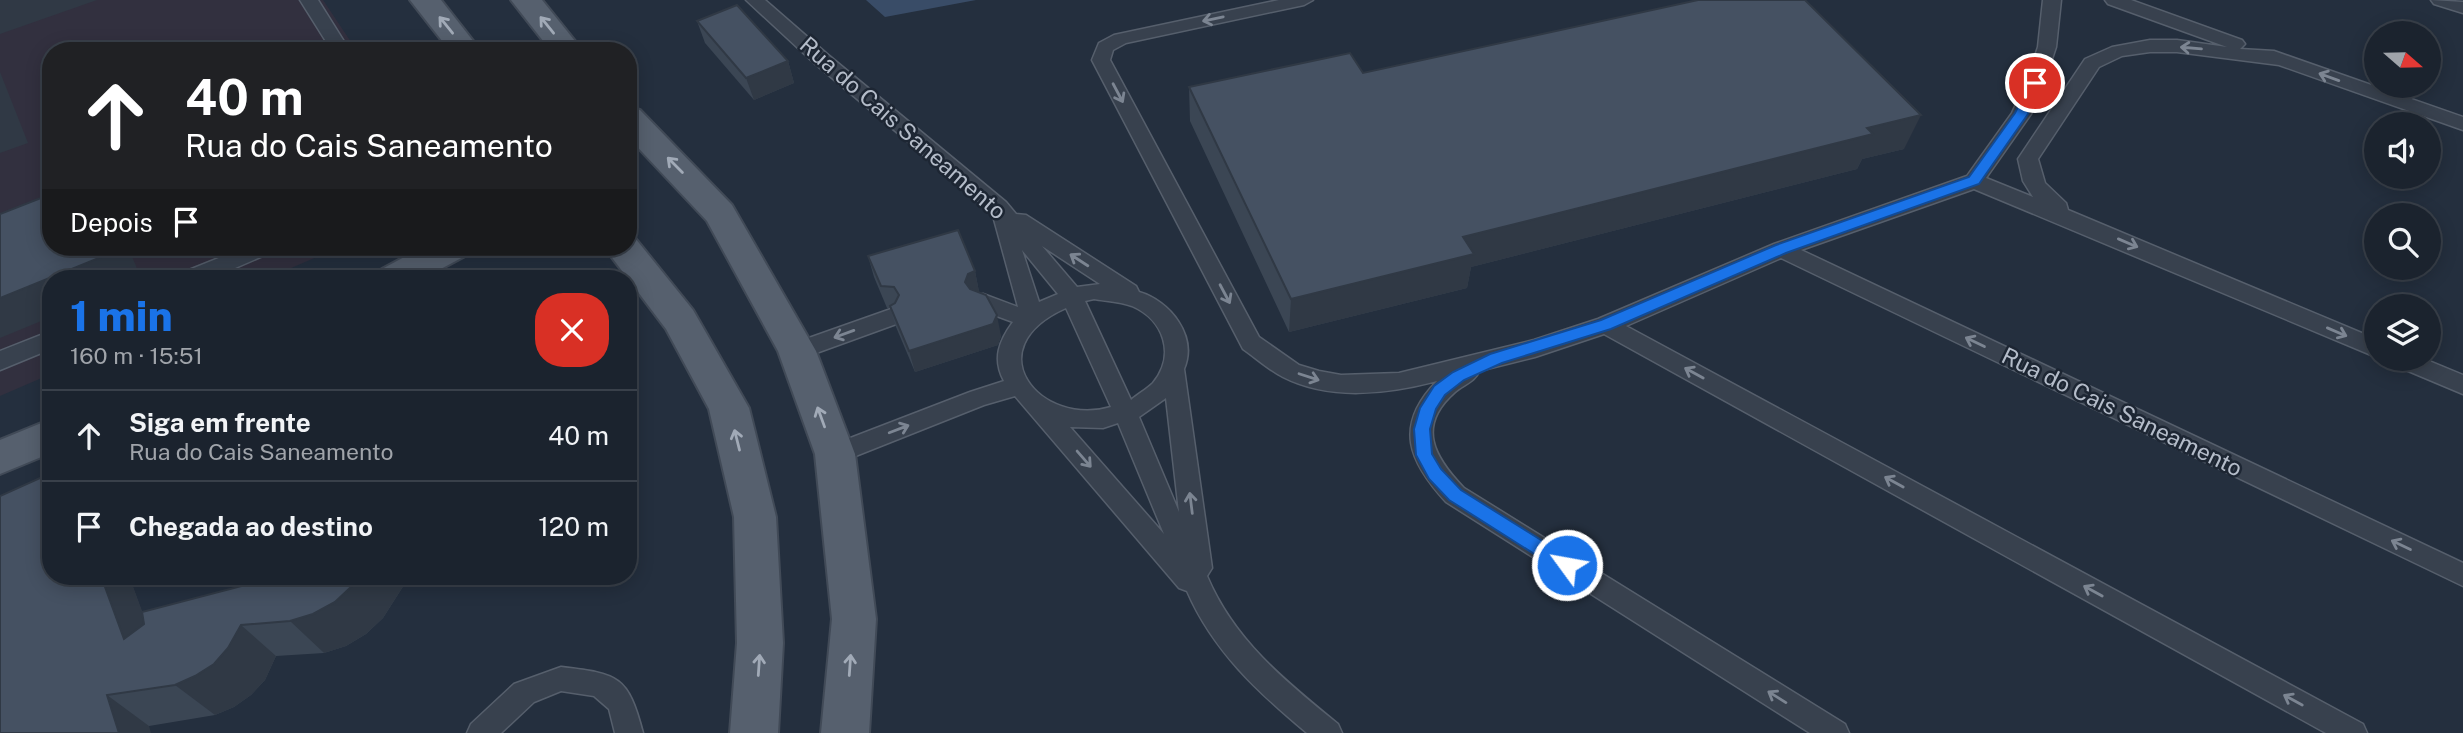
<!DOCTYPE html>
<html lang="pt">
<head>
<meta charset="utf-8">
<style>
  :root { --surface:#1b232e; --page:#282f3a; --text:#f1f3f6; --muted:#a0a4aa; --line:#39404a; --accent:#1a73e8 }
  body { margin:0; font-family:"Public Sans",sans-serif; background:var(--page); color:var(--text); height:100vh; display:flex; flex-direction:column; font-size:26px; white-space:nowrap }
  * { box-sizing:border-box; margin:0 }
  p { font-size:23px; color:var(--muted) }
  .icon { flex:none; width:38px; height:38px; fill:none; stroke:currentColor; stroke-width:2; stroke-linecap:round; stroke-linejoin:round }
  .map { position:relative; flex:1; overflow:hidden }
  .side { position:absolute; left:42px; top:270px; width:595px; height:315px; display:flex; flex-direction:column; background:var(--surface); border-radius:28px; box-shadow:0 4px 18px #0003,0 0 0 2px var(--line) }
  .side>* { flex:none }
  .banner { position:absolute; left:42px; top:42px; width:595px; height:214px; border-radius:28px; box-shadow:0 4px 18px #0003,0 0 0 2px var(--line); background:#202124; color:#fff; overflow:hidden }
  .needle { width:46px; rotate:110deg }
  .buttons { position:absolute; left:2364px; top:21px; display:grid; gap:14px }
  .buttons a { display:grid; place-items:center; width:77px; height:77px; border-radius:50%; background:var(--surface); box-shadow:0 4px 18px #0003,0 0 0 2px var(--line); font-size:35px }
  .pin { position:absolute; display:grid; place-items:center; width:60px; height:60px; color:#fff; margin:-30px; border:4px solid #fff; border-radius:50%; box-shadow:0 2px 7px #0007 }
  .me { position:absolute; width:77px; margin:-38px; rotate:302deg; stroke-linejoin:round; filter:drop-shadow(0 0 5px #0008) }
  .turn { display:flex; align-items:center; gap:24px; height:147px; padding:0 28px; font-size:32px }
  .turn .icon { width:91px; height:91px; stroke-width:2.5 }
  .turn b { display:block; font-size:49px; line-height:60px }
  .then { display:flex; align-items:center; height:66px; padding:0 28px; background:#0003; gap:14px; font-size:26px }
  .round { display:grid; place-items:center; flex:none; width:74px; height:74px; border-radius:28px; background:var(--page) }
  .summary { display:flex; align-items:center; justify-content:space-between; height:119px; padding:0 28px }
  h1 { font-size:42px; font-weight:800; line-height:52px; color:var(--accent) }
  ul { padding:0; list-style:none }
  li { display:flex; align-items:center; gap:21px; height:91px; padding:0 28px; border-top:2px solid var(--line) }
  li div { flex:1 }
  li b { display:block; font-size:26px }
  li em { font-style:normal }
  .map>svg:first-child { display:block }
  .medical { fill:#32303f }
  .water { fill:#394c67 }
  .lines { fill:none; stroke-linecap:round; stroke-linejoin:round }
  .lane-casing { stroke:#565f6c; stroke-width:3 }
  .primary-casing { stroke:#414a57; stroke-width:4 }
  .lane { fill:#38414e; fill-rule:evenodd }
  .primary { fill:#56606e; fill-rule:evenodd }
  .wall { fill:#3b4654 }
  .shaded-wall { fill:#303945 }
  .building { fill:#455162; stroke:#303945; stroke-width:2 }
  .oneway { stroke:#7c8592 }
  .oneway2 { stroke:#a1aab7 }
  .route { fill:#1a73e8; stroke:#114b97; stroke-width:2 }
  .labels { text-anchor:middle; stroke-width:5; stroke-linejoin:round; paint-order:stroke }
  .street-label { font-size:23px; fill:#b4bcc9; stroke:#1d2633 }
</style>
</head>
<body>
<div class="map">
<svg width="2463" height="733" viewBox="0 0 2463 733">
  <rect width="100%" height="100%" fill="#242f3e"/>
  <path class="medical" d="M0,0H323L357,51H51V247H340L268,278H51V374L0,396Z"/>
  <path class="water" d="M866,0H976L885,17Z"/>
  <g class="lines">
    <defs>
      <g id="lane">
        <path d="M300,0H318L350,51H332Z"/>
        <path d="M746,0H765L827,54L1006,202L1016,214L1026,215L1136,286L1139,292C1170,301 1198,336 1184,369L1212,568L1207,576C1234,640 1285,681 1338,724L1342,733H1307C1258,692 1213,651 1187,591L1179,588L1015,396L984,405L843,461L835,464L827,461L823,454L827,447L970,392L1004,381C992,359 999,341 1013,322L975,308L972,302L975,296L983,294L1018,307L992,212L813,62ZM1042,246L1100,284L1077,287ZM1022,250L1058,294L1039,302ZM1094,299C1106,301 1121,302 1132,306C1164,320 1176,355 1153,383C1147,389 1138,394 1131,400L1085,301ZM1066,308L1111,407C1041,428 974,349 1066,308ZM1166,398L1179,512L1139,417ZM1118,423L1164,534L1070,427L1103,428Z"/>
        <path d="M1279,0H1313L1304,5L1126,43L1113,50L1110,60L1259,337L1299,365L1319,371L1341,375L1399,373L1534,340L1598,319L1774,244L1967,176L2012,113L2026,83L2038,47L2043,0H2061L2056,47L2044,83L2031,114L1986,178L2033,197L2023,181L2018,159L2085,59L2112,47L2150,40H2177L2227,47L2108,4L2105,0H2131L2242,40L2245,44L2240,49L2274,51L2463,117V130L2279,65L2177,52H2150L2122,56L2099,67L2038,159L2045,183L2066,203L2068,210L2376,339V357L1974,189L1801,250L2463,563V586L1781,258L1626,326L2363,724L2367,733H2326L1604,334L1535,357L1479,371C1476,381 1463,385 1455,392C1416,426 1434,457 1464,488L1845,724L1849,733H1810L1446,502C1409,462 1393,426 1437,381C1387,394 1330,401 1283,377C1269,370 1256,358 1243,349L1092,60L1099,43L1114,35Z"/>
        <path d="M2431,0L2463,2V13L2434,4Z"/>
        <path d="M246,247H276L272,252L212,278H181L184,272Z"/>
        <path d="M891,309L899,311L902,317L899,323L797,360L789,357L786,351L789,345Z"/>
        <path d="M51,331V349L0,370V351Z"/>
        <path d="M2391,359H2424L2463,375V394L2394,365Z"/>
        <path d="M561,667C618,674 628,675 643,733H615L609,709L594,696L561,691L534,702L501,733H467L471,724L514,684Z"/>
      </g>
      <g id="primary">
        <path d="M410,0H441L481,51H450Z"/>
        <path d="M511,0H542L583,51H551Z"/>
        <path d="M628,107L640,110L732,205L816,351L855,454L876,619L869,733H821L832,619L815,454L778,351L707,221L628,137Z"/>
        <path d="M628,236L635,238L693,310L749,408L776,517L783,643L778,733H730L737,643L734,517L709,409L666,329L604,247H628Z"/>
        <path d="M423,247H470L465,256L424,278H377L382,269Z"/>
        <path d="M51,419V453L0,474V440Z"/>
      </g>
    </defs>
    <use href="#lane" class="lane-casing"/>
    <use href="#primary" class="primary-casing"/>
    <use href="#lane" class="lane"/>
    <use href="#primary" class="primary"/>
  </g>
  <g class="wall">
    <path d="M697,21L788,61L794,83L754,100L705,43Z"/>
    <path d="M1363,73L1904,149L1862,159L1857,169L1471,267L1467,288L1289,332L1190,121L1189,87Z"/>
    <path d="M868,256L975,271L979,292L1001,336L998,345L915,372L896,327L890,308H887L874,277Z"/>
    <path d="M51,576H129L142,612L257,582L250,576H469L448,582L404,585L383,618L366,634L346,646L324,653L276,656L265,680L251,695L234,707L215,715L149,726L0,733Z"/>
  </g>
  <g class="shaded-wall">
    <path d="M0,0H97L0,34Z"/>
    <path d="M788,61L794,83L754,100L746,78Z"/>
    <path d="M0,72L28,143L0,153Z"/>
    <path d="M1921,115L1904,149L1862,159L1857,169L1471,267L1467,288L1289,332L1291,299L1463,237L1867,128Z"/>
    <path d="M114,247H128L141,278H51V317L0,338V298Z"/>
    <path d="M975,271L979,292L973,295L965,282L968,274Z"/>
    <path d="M997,315L1001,336L998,345L915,372L909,351Z"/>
    <path d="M101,576H129L164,670L124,639Z"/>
    <path d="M358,576H396L404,585L383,618L366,634L346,646L324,653L290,621Z"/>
    <path d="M443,576H469L448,582Z"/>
    <path d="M241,625L276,656L265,680L251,695L234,707L215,715L175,685Z"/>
    <path d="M107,695L149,726L151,733H119Z"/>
  </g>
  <g class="building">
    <path d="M1698,0H1805L1921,115L1867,128L1873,134L1463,237L1474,254L1291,299L1189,87L1350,53L1363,73Z"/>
    <path d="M737,5L788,61L746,78L697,21Z"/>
    <path d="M51,194V247H114L116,251L0,298V214Z"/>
    <path d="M958,230L975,271L968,274L965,282L970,289L986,295L997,315L993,324L909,351L890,306L895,303L899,295L894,287L881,286L868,256Z"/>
    <path d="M51,473V576H101L124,639L144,624L142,612L261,581L254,576H358L352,586L335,602L313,614L290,621L241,625L228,648L214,664L195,676L175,685L107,695L119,733H0V496Z"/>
  </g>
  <defs><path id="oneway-shaft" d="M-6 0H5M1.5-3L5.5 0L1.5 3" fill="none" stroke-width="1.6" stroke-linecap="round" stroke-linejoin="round" transform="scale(1.75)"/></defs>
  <g class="oneway">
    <use href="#oneway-shaft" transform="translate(1213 19) rotate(168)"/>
    <use href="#oneway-shaft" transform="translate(2191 48) rotate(-175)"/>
    <use href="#oneway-shaft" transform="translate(2329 77) rotate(-160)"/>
    <use href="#oneway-shaft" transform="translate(1118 93) rotate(62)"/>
    <use href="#oneway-shaft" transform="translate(2128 243) rotate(23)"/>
    <use href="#oneway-shaft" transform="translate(1079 260) rotate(-147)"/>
    <use href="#oneway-shaft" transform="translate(1225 294) rotate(62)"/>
    <use href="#oneway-shaft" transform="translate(2337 332) rotate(23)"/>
    <use href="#oneway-shaft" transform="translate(844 334) rotate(160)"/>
    <use href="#oneway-shaft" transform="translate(1975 342) rotate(-154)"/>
    <use href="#oneway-shaft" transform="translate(1694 373) rotate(-151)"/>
    <use href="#oneway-shaft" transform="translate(1309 377) rotate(18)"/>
    <use href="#oneway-shaft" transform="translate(899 429) rotate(-21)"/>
    <use href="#oneway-shaft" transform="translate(1084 459) rotate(49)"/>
    <use href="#oneway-shaft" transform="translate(1894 482) rotate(-151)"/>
    <use href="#oneway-shaft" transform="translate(1191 503) rotate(-97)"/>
    <use href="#oneway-shaft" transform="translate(2401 545) rotate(-154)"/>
    <use href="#oneway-shaft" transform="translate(2093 591) rotate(-151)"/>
    <use href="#oneway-shaft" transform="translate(1777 697) rotate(-148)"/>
    <use href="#oneway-shaft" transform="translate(2293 700) rotate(-151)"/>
  </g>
  <g class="oneway2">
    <use href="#oneway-shaft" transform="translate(446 25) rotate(-129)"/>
    <use href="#oneway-shaft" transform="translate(547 25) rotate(-129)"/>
    <use href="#oneway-shaft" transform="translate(675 165) rotate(-135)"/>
    <use href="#oneway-shaft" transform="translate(821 417) rotate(-110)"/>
    <use href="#oneway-shaft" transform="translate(737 440) rotate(-104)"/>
    <use href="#oneway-shaft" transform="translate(759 665) rotate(-86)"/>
    <use href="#oneway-shaft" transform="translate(850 665) rotate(-86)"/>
  </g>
  <path class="route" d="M2035,78L2042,83L2028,114L1979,184L1786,253L1611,329L1502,363L1464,380L1445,395L1436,409L1430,429L1432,454L1441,469L1461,490L1573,560L1576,565L1573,571L1567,573L1561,571L1449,500L1429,479L1416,455L1414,429L1420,408L1434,386L1453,372L1490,354L1601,320L1776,245L1969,177L2015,113L2031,80Z"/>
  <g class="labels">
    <g class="street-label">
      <text transform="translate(903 128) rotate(41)" y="8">Rua do Cais Saneamento</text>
      <text transform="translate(2122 412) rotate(26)" y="8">Rua do Cais Saneamento</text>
    </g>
  </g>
</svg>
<div class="buttons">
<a><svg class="needle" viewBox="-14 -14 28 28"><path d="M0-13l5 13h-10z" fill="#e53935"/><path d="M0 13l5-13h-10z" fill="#a0a4aa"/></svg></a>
<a><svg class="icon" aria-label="sound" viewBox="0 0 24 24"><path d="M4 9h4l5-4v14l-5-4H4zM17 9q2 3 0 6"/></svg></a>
<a><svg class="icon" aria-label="search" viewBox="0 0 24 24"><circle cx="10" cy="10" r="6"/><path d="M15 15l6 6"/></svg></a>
<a><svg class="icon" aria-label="layers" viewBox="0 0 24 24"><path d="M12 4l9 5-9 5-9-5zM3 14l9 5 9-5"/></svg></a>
</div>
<div class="pin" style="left:2035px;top:83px;background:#d93025"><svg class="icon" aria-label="arrive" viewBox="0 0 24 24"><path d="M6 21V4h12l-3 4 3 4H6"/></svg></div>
<svg class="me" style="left:1567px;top:565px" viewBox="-20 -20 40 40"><circle r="17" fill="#1a73e8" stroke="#fff" stroke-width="3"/><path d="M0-11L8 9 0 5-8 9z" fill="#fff"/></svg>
<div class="banner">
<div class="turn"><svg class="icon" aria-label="ahead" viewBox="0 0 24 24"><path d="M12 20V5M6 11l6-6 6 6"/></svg><div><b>40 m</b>Rua do Cais Saneamento</div></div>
<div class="then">Depois<svg class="icon" aria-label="arrive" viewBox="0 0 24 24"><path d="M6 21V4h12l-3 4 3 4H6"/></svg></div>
</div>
<section class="side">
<div class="summary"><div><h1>1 min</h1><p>160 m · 15:51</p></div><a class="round" style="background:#d93025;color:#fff"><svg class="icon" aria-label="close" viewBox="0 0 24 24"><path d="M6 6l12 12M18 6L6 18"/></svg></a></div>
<ul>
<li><svg class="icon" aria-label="ahead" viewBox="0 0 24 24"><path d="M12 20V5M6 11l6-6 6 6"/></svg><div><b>Siga em frente</b><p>Rua do Cais Saneamento</p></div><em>40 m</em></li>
<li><svg class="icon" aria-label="arrive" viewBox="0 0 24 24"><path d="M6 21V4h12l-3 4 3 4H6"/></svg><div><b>Chegada ao destino</b></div><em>120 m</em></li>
</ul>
</section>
</div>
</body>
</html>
